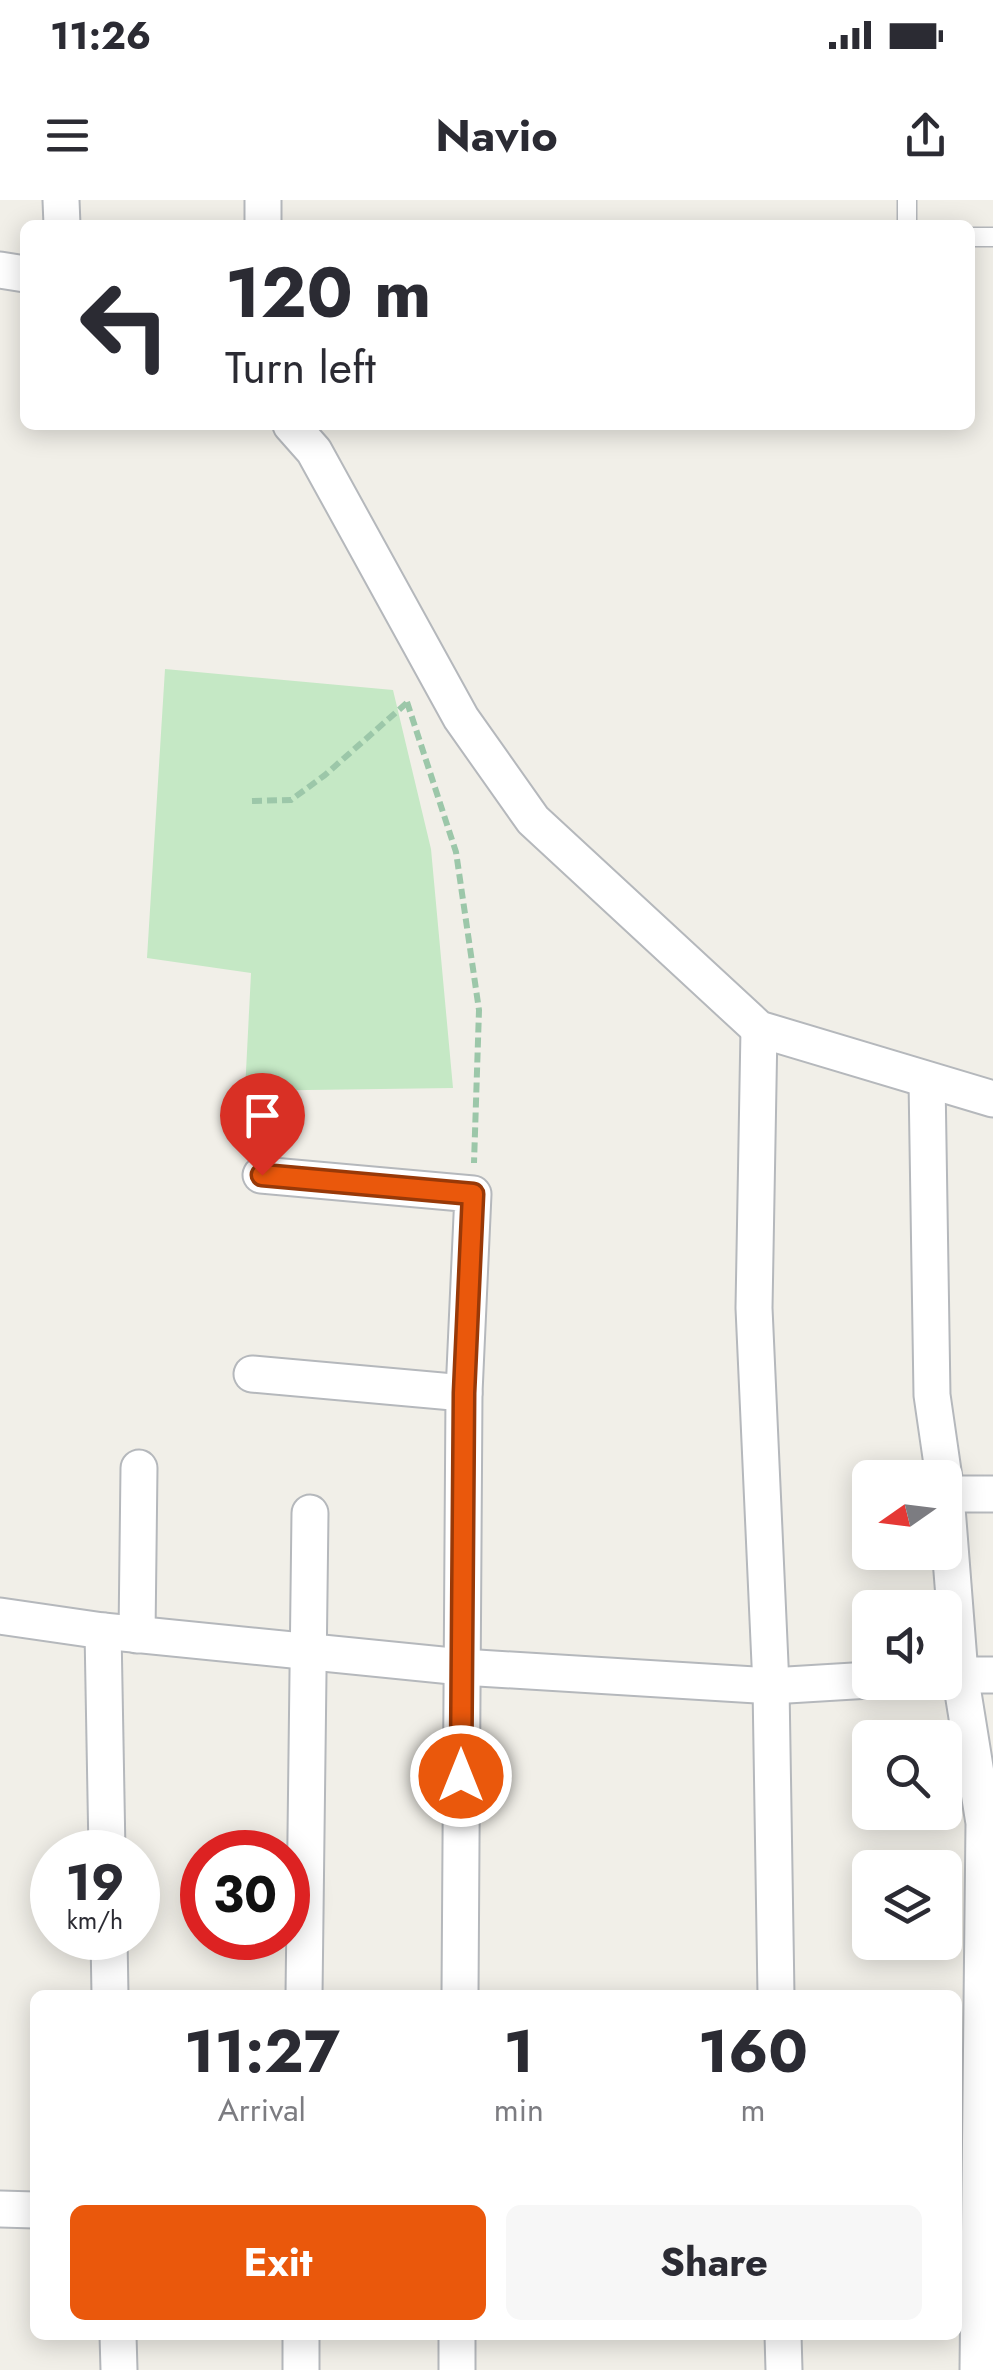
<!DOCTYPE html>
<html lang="en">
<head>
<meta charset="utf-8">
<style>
  :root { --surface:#fff; --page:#f7f7f7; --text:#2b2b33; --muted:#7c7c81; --accent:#ea580c }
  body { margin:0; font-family:Jost,sans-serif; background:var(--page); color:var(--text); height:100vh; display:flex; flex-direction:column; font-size:38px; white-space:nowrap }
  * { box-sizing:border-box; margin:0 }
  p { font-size:32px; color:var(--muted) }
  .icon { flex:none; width:55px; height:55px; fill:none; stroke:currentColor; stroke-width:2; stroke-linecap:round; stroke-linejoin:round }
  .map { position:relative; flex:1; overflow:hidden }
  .panel { position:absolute; left:30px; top:1790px; width:932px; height:350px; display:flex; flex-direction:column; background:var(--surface); border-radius:15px; box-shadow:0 5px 25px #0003 }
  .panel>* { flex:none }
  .guide { position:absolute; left:20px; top:20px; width:955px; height:210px; border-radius:15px; box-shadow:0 5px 25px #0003; background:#fff; color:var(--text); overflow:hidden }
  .needle { width:65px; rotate:256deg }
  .controls { position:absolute; left:852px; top:1260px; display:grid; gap:20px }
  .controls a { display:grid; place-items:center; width:110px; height:110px; border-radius:15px; background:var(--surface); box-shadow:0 5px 25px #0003; font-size:50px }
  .speed { position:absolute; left:30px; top:1630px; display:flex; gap:20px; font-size:50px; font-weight:700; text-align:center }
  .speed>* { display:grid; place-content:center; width:130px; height:130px; border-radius:50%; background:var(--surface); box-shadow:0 5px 25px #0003; line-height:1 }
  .speed small { font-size:25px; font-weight:400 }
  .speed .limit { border:15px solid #d22; background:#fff; color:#111 }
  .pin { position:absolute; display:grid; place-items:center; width:85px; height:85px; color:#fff; margin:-102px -42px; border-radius:50% 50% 50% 0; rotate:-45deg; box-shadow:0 0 10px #0007 }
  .pin .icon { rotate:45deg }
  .me { position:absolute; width:110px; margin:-55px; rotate:0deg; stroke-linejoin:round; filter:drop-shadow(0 0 8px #0008) }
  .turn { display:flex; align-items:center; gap:35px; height:210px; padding:0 40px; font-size:45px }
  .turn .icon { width:130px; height:130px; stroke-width:2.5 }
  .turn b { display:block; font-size:70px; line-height:85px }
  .eta { display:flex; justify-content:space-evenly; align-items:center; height:170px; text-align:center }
  .eta b { font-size:60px; font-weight:700; line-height:70px }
  .primary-button { display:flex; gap:20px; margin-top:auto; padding:20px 40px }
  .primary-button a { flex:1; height:115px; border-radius:15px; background:var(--accent); color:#fff; font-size:40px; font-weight:700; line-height:115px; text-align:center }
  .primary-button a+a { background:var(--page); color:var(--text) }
  .status { display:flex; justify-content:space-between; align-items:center; height:70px; padding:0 50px; background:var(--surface); direction:ltr }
  .status svg { height:28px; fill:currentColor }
  header { display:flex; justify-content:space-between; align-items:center; height:130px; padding:0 40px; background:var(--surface); font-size:45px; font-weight:700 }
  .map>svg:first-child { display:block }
  .green { fill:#c5e8c5 }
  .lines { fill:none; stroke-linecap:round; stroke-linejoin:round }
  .lane-casing { stroke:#b5b8bc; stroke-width:21 }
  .street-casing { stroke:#b5b8bc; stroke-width:39 }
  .path { stroke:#9cc7a9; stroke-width:6; stroke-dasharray:10 5; stroke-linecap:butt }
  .lane { stroke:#fff; stroke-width:18 }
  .street { stroke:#fff; stroke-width:35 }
  .route-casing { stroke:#983908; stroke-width:25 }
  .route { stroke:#ea580c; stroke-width:18 }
</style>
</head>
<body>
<div class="status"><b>11:26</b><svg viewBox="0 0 49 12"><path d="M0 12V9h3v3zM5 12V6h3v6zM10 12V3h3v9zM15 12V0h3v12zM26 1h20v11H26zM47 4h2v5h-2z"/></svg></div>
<header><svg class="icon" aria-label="menu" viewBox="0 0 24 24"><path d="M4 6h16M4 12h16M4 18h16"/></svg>Navio<svg class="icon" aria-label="share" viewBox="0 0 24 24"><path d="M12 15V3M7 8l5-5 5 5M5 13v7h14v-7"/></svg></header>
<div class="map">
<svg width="993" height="2170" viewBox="0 0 993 2170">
  <rect width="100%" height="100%" fill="#f1efe8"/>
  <path class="green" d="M165,469L393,490L431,649L453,888L245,891L251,773L147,758Z"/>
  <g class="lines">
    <defs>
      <g id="lane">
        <path d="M907,0V25"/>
        <path d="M970,37H993"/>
      </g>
      <g id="street">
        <path d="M61,0L62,25"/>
        <path d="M263,25V0"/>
        <path d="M0,70L25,74"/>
        <path d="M291,225L314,251L461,518L533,620L759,829L993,899"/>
        <path d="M759,829L754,1108L771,1486L776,1795"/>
        <path d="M927,880L932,1195L944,1278"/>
        <path d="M261,975L473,994L464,1193L460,1795"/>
        <path d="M252,1174L464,1193"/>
        <path d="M945,1282L960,1474L984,1623L978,2170"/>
        <path d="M947,1294H993"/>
        <path d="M0,1416L103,1431L462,1467L771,1486L870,1480"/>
        <path d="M103,1431L107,1652"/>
        <path d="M137,1435L139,1268"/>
        <path d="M945,1475H993"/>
        <path d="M109,1738L110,1795"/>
        <path d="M304,1795L310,1313"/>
        <path d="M0,2009L35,2010"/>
        <path d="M118,2135L119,2170"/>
        <path d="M783,2135L784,2170"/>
        <path d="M301,2170V2135"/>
        <path d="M457,2170V2135"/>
      </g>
    </defs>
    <use href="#lane" class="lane-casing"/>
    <use href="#street" class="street-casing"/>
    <g class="path">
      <path d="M407,502L456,652L479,810L474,963"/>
      <path d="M252,601L291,600L325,575L410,500"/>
    </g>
    <use href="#lane" class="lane"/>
    <use href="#street" class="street"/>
  </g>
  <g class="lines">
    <defs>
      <path id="route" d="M262,975L473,994L464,1193L461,1576"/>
    </defs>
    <use href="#route" class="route-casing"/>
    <use href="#route" class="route"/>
  </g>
</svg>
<div class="controls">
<a><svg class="needle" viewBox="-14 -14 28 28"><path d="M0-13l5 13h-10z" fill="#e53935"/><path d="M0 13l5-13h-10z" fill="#7c7c81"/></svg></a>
<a><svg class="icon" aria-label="sound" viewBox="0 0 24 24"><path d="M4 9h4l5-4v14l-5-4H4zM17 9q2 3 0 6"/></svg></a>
<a><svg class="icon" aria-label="search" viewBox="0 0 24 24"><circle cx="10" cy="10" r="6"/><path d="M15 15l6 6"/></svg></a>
<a><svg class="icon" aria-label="layers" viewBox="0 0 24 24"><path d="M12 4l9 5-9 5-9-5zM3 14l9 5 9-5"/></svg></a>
</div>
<div class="speed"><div>19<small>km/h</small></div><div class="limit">30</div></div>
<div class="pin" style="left:262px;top:975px;background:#d93025"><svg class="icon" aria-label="arrive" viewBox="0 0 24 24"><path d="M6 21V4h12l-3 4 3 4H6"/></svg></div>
<svg class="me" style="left:461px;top:1576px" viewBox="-20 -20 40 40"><circle r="17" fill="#ea580c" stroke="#fff" stroke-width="3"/><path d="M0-11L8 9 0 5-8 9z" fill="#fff"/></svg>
<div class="guide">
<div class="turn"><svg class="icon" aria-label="left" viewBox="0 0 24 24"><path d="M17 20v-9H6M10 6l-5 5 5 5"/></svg><div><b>120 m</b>Turn left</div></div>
</div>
<section class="panel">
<div class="eta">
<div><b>11:27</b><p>Arrival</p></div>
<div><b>1</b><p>min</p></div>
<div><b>160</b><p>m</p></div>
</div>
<div class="primary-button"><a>Exit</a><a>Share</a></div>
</section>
</div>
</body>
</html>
